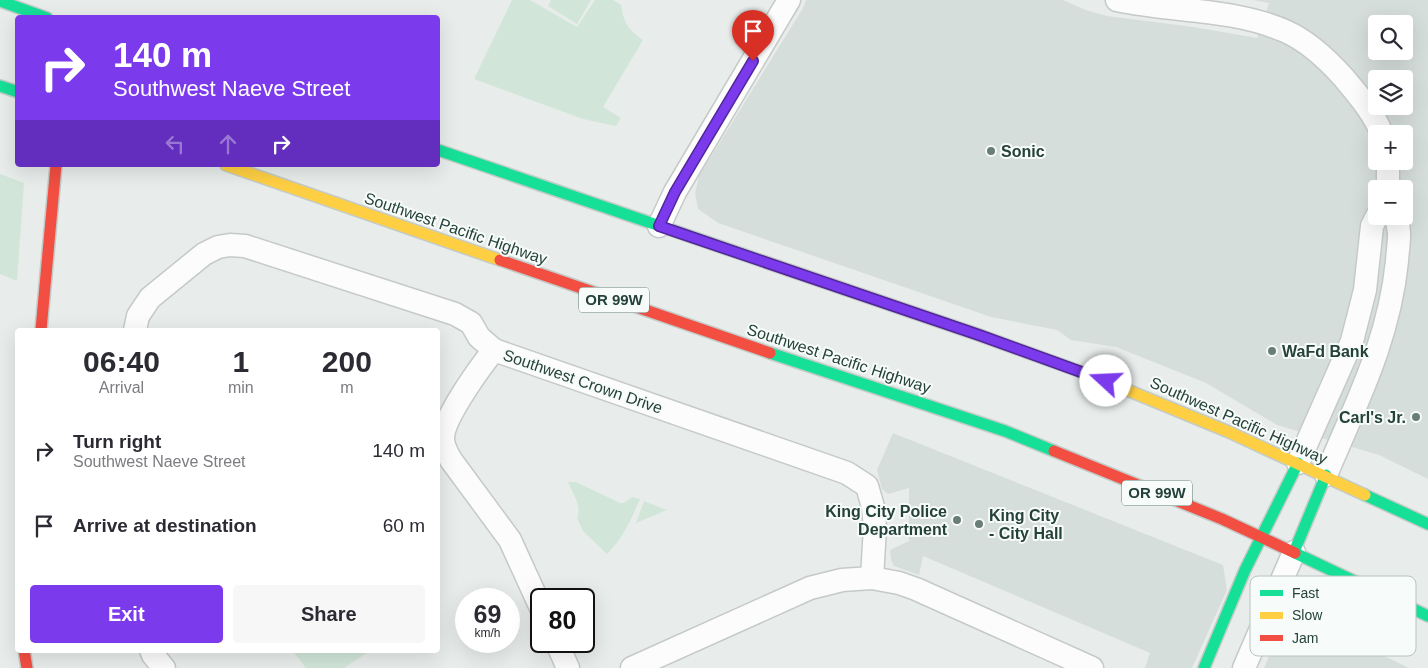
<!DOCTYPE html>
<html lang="en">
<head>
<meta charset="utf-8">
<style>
  :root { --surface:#fff; --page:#f7f7f7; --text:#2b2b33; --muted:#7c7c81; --accent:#7c3aed }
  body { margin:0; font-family:Arial,sans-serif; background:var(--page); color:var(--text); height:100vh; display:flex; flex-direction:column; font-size:19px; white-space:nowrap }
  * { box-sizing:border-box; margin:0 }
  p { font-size:16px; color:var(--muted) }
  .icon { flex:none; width:28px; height:28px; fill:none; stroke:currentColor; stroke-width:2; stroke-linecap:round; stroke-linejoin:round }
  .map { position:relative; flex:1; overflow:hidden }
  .details { position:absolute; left:15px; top:328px; width:425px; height:325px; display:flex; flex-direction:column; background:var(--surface); border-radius:5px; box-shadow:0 5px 20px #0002 }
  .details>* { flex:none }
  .banner { position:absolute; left:15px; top:15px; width:425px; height:152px; border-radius:5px; box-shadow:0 5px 20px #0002; background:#7c3aed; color:#fff; overflow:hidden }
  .controls { position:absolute; left:1368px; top:15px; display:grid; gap:10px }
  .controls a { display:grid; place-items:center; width:45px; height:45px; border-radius:5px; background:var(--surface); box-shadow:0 5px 20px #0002; font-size:25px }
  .speed { position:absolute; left:455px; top:588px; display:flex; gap:10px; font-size:25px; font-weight:700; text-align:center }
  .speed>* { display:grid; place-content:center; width:65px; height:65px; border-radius:50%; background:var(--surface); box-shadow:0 5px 20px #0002; line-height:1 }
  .speed small { font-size:12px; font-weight:400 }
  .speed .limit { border:2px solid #111; border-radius:8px; background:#fff; color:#111 }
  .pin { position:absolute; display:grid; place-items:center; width:42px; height:42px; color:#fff; margin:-51px -21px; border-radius:50% 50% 50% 0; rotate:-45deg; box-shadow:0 0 5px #0007 }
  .pin .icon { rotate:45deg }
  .me { position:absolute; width:55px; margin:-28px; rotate:290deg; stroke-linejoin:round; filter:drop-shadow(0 0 4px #0008) }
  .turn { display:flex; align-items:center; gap:18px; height:105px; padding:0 15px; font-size:22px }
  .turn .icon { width:65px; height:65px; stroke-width:2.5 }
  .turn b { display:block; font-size:35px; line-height:42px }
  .lanes { display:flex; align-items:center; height:48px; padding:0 15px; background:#0003; justify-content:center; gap:25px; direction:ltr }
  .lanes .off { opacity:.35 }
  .eta { display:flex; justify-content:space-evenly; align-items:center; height:85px; text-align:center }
  .eta b { font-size:30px; font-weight:700; line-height:35px }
  .cta { display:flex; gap:10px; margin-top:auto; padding:10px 15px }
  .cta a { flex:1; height:58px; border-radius:5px; background:var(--accent); color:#fff; font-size:20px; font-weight:700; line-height:58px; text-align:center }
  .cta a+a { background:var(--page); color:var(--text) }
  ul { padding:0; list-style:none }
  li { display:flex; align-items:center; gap:15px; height:75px; padding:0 15px }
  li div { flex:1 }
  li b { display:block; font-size:19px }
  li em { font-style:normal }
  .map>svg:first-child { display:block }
  .built { fill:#d6dedb; fill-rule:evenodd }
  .green { fill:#d1e6d8 }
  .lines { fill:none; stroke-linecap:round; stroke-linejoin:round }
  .street-casing { stroke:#c5cac8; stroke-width:25 }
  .fast-casing { stroke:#c3cbc8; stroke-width:14 }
  .slow-casing { stroke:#c3cbc8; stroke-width:14 }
  .jam-casing { stroke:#c3cbc8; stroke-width:14 }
  .street { stroke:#fcfcfc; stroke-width:22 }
  .fast { stroke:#16e098; stroke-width:11 }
  .slow { stroke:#ffcf43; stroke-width:11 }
  .jam { stroke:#f24e42; stroke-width:11 }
  .route-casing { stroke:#51269a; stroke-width:12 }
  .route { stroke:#7c3aed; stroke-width:9 }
  .poi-dot { fill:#697e78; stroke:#f7fbf9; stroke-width:2 }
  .labels { text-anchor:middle; stroke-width:4; stroke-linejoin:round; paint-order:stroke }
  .shield { fill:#f7fbf9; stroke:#637a73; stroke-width:1 }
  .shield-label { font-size:15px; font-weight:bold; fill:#24423a }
  .poi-label { font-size:16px; font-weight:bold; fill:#24423a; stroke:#f7fbf9; text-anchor:start }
  .street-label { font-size:16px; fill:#24423a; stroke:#f7fbf9 }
  .key { fill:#f7fbf9; stroke:#b8c4c0; stroke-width:1 }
  .key-label { font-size:14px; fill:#24423a }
</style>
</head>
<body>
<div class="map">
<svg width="1428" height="668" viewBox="0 0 1428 668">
  <rect width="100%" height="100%" fill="#e8edeb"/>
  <g class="built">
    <path d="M806,0H1063L1086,10L1107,16L1194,27L1257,38L1269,3L1253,0H1428V479L1379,455L1277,425L1206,383L1116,347L1071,340L1057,330L991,317L718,223L698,209L695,193L699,176L803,8ZM1376,24H1404V51H1376ZM1376,79H1404V106H1376ZM1376,134H1404V161H1376ZM1376,189H1404V216H1376Z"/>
    <path d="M893,433L1223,565L1227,590L1192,668H1145L1150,653L923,556L919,575L894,566L891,560L890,550L909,541V488L888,494L882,489L877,470Z"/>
    <path d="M1289,609L1409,668H1264Z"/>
  </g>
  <g class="green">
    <path d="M512,0H530L577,27L595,0H613L621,5C624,23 628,30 643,40L603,107L621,118L616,126L583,119L474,79Z"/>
    <path d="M551,0H591L577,24L548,6Z"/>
    <path d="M0,174L24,183L17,281L0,274Z"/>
    <path d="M568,482H576L620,503H624L632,497L640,499C631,520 623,538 607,554L583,531L577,518C582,504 573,495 568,482Z"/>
    <path d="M644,501L667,510L636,523Z"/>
    <path d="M292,650H371L344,668H306Z"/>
  </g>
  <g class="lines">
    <defs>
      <g id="street">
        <path d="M1117,0C1172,12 1232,8 1285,31C1308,41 1327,59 1344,78C1359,96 1373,112 1382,134"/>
        <path d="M1388,189V161"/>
        <path d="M659,226L675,192L789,0"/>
        <path d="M135,330L138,316L150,298L204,254L218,247L230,245L245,246L455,314L471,323L479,337L494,350L847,473L867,486L873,507L875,527L872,578"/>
        <path d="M494,350C481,366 443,418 443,438C443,447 447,453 451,460L510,540L541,608"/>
        <path d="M1298,463L1352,341L1365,290L1372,226L1377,216"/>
        <path d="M1326,475C1356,403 1389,341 1397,261C1398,243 1402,233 1395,216"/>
        <path d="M556,641L568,668"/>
        <path d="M151,650L153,655L164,668"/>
        <path d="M632,668L810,588L842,580L872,578L899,583L916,589L1092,668"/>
        <path d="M1244,668L1294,552"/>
      </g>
      <g id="fast">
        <path d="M0,1L47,18"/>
        <path d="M0,86L18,92"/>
        <path d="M438,150L762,261"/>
        <path d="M770,353L1005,431L1054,451"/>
        <path d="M1365,495L1428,524"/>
        <path d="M1294,552L1326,475"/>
        <path d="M1295,553L1428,616"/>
        <path d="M1204,668L1245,570L1298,463"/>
      </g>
      <g id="slow">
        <path d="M226,165L500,260"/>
        <path d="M1098,378L1229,432L1365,495"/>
      </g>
      <g id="jam">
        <path d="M500,260L770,353"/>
        <path d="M762,261L979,335L1098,378"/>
        <path d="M41,330L56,165"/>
        <path d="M1054,451L1222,519L1295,553"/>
        <path d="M24,650L27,668"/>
      </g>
    </defs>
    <use href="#street" class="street-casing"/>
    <use href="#fast" class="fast-casing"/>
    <use href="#slow" class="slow-casing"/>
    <use href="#jam" class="jam-casing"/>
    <use href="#street" class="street"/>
    <use href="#fast" class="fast"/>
    <use href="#slow" class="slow"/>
    <use href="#jam" class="jam"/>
  </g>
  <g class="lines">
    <defs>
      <path id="route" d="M753,61L675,192L659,226L979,335L1106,381"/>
    </defs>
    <use href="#route" class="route-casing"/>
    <use href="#route" class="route"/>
  </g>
  <g class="poi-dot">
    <circle cx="991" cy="151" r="5"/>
    <circle cx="1272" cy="351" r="5"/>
    <circle cx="1416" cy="417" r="5"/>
    <circle cx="957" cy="520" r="5"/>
    <circle cx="979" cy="524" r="5"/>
  </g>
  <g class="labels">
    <g class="shield">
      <rect x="579" y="287.5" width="70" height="25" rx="4"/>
      <rect x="1122" y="480.5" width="70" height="25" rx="4"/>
    </g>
    <g class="shield-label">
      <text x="614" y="305">OR 99W</text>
      <text x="1157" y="498">OR 99W</text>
    </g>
    <g class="poi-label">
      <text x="1001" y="157">Sonic</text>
      <text x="1282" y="357">WaFd Bank</text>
      <text x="1406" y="423" text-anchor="end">Carl's Jr.</text>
      <text x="947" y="517" text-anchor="end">King City Police<tspan x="947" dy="18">Department</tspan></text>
      <text x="989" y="521">King City<tspan x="989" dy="18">- City Hall</tspan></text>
    </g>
    <g class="street-label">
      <text transform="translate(456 228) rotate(19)" y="6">Southwest Pacific Highway</text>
      <text transform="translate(839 358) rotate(18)" y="6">Southwest Pacific Highway</text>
      <text transform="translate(583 381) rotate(19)" y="6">Southwest Crown Drive</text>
      <text transform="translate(1239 420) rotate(24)" y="6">Southwest Pacific Highway</text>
    </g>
  </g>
  <rect x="1250" y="576" width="166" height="80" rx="8" class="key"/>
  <rect x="1260" y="590" width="23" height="6" fill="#16e098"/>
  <rect x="1260" y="612" width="23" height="7" fill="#ffcf43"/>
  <rect x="1260" y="635" width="23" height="6" fill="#f24e42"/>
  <g class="key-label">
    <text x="1292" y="598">Fast</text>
    <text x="1292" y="620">Slow</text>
    <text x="1292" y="643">Jam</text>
  </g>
</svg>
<div class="controls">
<a><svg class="icon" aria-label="search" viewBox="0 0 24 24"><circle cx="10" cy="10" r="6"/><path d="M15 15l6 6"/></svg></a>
<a><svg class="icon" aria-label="layers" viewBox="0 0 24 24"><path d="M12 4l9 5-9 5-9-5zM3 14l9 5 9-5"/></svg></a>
<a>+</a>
<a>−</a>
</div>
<div class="speed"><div>69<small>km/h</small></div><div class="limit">80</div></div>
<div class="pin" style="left:753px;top:61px;background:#d93025"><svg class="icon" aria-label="arrive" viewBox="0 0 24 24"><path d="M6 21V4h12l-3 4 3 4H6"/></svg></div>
<svg class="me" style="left:1106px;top:381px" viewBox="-20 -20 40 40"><circle r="19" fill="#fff"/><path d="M0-13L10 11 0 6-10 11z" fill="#7c3aed"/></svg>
<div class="banner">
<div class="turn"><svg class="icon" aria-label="right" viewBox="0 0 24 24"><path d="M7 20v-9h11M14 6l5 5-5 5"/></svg><div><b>140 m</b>Southwest Naeve Street</div></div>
<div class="lanes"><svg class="icon off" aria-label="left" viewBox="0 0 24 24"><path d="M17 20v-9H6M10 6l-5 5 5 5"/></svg><svg class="icon off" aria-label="ahead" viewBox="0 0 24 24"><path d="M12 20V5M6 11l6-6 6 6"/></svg><svg class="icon" aria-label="right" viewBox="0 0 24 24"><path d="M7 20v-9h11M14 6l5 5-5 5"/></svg></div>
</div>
<section class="details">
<div class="eta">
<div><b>06:40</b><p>Arrival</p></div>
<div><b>1</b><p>min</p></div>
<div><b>200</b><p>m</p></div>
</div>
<ul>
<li><svg class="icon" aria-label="right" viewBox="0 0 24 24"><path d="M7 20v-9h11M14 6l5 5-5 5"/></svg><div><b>Turn right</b><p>Southwest Naeve Street</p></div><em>140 m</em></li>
<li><svg class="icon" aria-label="arrive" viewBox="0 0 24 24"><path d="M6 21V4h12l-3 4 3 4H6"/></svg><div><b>Arrive at destination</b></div><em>60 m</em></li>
</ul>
<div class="cta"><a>Exit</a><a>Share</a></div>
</section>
</div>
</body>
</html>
